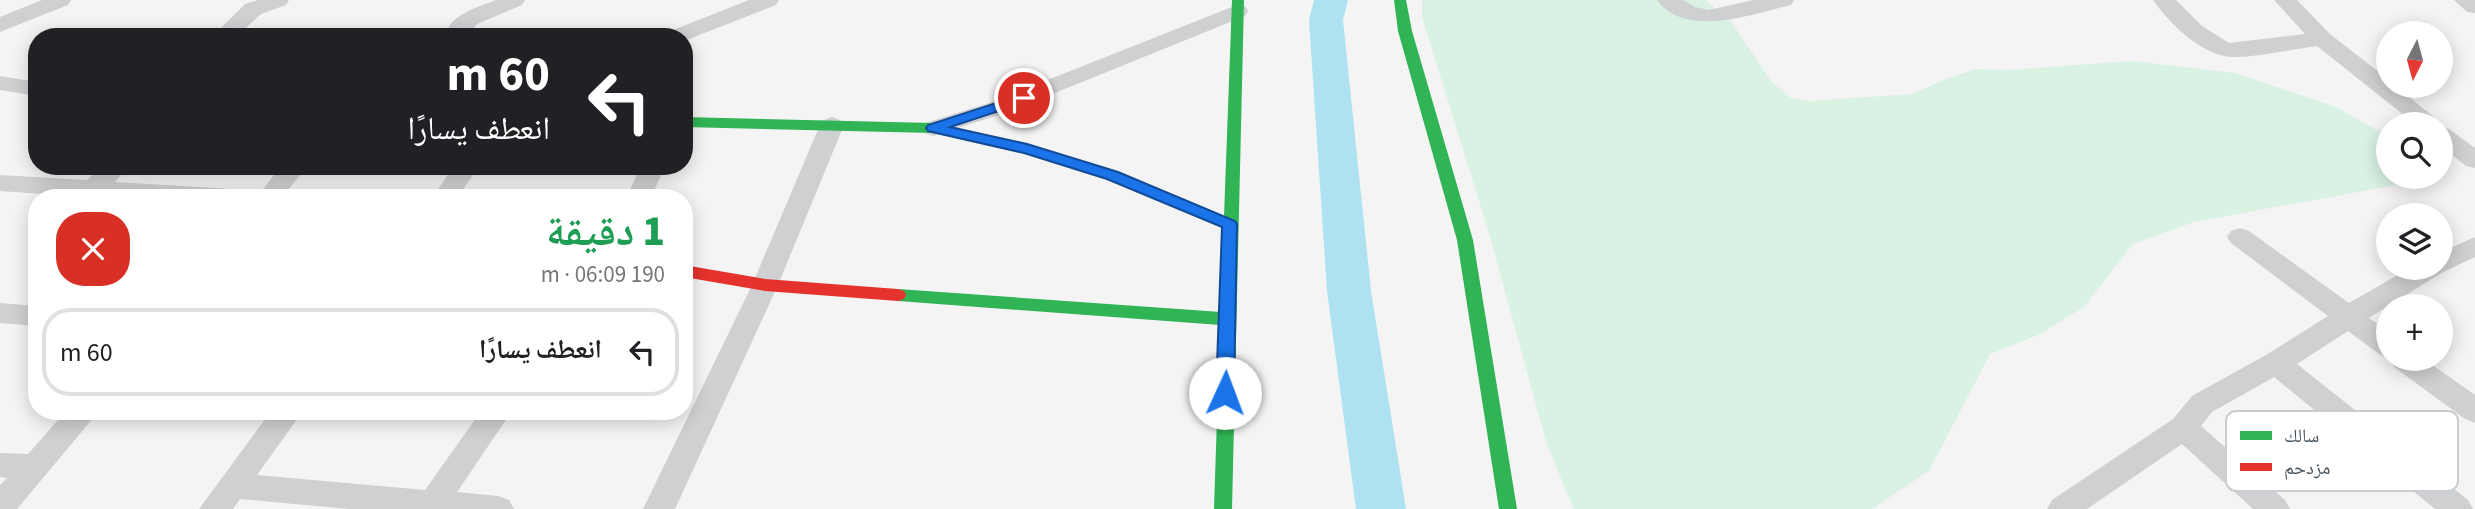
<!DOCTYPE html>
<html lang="ar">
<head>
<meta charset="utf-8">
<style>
  :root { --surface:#fff; --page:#f6f6f6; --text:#202124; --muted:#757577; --line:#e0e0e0 }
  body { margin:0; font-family:"Source Sans 3","Noto Naskh Arabic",sans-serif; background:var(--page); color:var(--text); direction:rtl; height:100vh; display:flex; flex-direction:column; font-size:26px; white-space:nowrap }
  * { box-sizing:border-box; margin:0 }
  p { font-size:23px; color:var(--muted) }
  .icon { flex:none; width:38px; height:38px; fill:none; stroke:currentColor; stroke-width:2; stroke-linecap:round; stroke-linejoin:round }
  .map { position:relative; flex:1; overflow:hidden; direction:ltr }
  .side { position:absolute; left:28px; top:189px; width:665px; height:231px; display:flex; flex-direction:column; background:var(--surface); border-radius:28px; box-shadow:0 4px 18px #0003; direction:rtl }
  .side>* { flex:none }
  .guide { position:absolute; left:28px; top:28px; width:665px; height:147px; border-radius:28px; box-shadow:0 4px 18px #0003; direction:rtl; background:#202124; color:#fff; overflow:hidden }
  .needle { width:46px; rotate:186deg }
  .fabs { position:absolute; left:2376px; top:21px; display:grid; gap:14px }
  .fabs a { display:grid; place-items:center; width:77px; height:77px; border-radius:50%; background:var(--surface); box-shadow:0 4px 18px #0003; font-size:35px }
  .pin { position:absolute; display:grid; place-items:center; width:60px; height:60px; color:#fff; margin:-30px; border:4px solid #fff; border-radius:50%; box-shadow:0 2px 7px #0007 }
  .me { position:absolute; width:77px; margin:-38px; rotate:2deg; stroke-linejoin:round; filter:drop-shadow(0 0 5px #0008) }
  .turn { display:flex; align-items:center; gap:24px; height:147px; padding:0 28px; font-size:32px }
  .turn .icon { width:91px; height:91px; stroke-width:2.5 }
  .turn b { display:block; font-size:49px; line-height:60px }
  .round { display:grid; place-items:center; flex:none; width:74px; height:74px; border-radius:28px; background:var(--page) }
  .headline { display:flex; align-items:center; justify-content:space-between; height:119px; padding:0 28px }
  h1 { font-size:42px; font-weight:800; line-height:52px; color:#1e9e55 }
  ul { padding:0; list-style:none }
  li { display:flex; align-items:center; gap:21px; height:88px; margin:0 14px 10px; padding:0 14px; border:4px solid var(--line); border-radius:28px }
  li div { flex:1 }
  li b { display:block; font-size:26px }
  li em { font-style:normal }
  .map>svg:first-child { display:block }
  .green { fill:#d9f2e3 }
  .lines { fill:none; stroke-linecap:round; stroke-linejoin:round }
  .river { fill:#aee2f0; fill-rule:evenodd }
  .street { fill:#ced0d2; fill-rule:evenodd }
  .fast { fill:#30b455; fill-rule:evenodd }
  .jam { fill:#e5322d; fill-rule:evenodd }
  .route { fill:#1a73e8; stroke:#114b97; stroke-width:2 }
  .key { fill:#fff; stroke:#c9ccd0; stroke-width:2 }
  .key-label { font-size:19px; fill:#4a5661 }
</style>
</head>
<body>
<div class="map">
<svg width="2475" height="509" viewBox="0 0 2475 509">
  <rect width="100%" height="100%" fill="#f4f4f4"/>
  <path class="green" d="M1422,0H1705L1732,23L1772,82L1791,98L1810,101L1913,94L1943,80L1976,69L2009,70L2133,61L2235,73L2336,107L2389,137V177H2440L2194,222L2133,244L2084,307L2038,335L1990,354L1929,471L1872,509H1574L1547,445L1489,233L1422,17Z"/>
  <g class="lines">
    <path class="river" d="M1314,0H1348L1343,20L1371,291L1406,509H1356L1327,291L1309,20Z"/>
    <g class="street">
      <path d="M42,0H71L68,5L0,32V17Z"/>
      <path d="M258,0H289L286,5L261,14L236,37H212L245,4Z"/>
      <path d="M496,0H525L522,5L477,24L467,37H445C448,15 478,7 496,0Z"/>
      <path d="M749,0H779L776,5L684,41V37H665L668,32Z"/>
      <path d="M1657,0H1683L1695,7L1709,10L1753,0H1794L1791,5C1753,14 1685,39 1657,0Z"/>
      <path d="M2153,0H2176L2202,26L2229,43L2305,34L2274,0H2297L2330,34L2389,80V86H2396L2442,124H2415L2317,46C2293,49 2254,58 2231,57C2200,54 2170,24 2153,0Z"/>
      <path d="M2454,0H2475V13L2467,12Z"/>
      <path d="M1237,5L1245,6L1248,11L1245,16L1008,112L933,136L925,133L921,128L925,123L992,102Z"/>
      <path d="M0,76L37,82V96L0,90Z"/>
      <path d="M832,117L840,120L844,125L778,285L675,509H643L752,285L820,125L824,120Z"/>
      <path d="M2441,126L2449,129L2475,148V168L2466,166L2441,146Z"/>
      <path d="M102,166H129L115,182L232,189L241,192L244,198H98L0,191V175L87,180Z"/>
      <path d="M281,166H307L282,198H256Z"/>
      <path d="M454,166H479L457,198H432Z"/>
      <path d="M641,166H665L651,198H626Z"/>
      <path d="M2240,228L2249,231L2349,303L2410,268H2441V252L2475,237V257L2443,272L2369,318L2389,332V358L2379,354L2348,331L2297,364L2468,500L2473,509H2435L2274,377L2212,412L2201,426L2285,500L2290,509H2253L2182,444L2087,509H2047L2052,500L2173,419L2192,396L2266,355L2328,316L2231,243L2227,237L2231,231Z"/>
      <path d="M0,303L37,306V326L0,323Z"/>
      <path d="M2390,359H2424L2475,395V423L2465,419L2394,367Z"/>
      <path d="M66,411H99L17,509H0V485L7,478L0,477V453L28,454Z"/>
      <path d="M271,411H303L257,475L425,490L481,411H512L457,492L498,496L509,500L514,509H349L240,499L233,509H199Z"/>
    </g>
    <g class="fast">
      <path d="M1232,0H1244L1232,509H1214L1220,325L898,301L892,299L890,295L892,291L898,289L1221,312L1224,227L1107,178L1025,153L933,133L684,127V117L933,123L1027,144L1117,172L1224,216Z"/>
      <path d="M1394,0H1406L1412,31L1473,240L1517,509H1499L1457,240L1398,31Z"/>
    </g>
    <path class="jam" d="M684,265L765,279L898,289L904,291L906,295L904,299L898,301L765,291L684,277Z"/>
  </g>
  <path class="route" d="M1024,94L1029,95V101L950,127L1027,144L1118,172L1235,221L1237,224L1234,393L1231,397H1219L1216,393L1222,227L1107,179L1024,153L928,131L926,128L928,125Z"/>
  <rect x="2226" y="411" width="232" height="80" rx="10" class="key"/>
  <rect x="2240" y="431" width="32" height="9" fill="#30b455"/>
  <rect x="2240" y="463" width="32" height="8" fill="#e5322d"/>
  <g class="key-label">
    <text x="2284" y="442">سالك</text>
    <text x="2284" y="474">مزدحم</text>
  </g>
</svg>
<div class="fabs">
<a><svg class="needle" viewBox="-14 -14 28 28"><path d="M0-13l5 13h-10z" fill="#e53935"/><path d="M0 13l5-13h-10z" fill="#757577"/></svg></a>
<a><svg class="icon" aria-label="search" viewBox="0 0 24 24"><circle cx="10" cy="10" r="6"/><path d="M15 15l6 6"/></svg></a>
<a><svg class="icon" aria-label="layers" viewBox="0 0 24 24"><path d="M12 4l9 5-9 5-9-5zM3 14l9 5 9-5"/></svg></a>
<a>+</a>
</div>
<div class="pin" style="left:1024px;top:98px;background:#d93025"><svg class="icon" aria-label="arrive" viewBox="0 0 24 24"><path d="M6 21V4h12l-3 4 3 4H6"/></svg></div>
<svg class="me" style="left:1225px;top:393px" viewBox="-20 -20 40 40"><circle r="19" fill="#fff"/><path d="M0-13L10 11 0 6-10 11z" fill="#1a73e8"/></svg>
<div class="guide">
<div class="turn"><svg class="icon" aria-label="left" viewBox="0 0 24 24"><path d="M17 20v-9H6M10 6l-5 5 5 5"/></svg><div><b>60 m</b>انعطف يسارًا</div></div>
</div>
<section class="side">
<div class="headline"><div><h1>1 دقيقة</h1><p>190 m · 06:09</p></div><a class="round" style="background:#d93025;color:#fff"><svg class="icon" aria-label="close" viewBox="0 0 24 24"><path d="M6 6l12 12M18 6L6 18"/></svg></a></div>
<ul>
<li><svg class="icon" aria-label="left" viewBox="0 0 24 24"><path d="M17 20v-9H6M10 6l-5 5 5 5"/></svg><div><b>انعطف يسارًا</b></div><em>60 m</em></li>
</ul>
</section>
</div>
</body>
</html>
